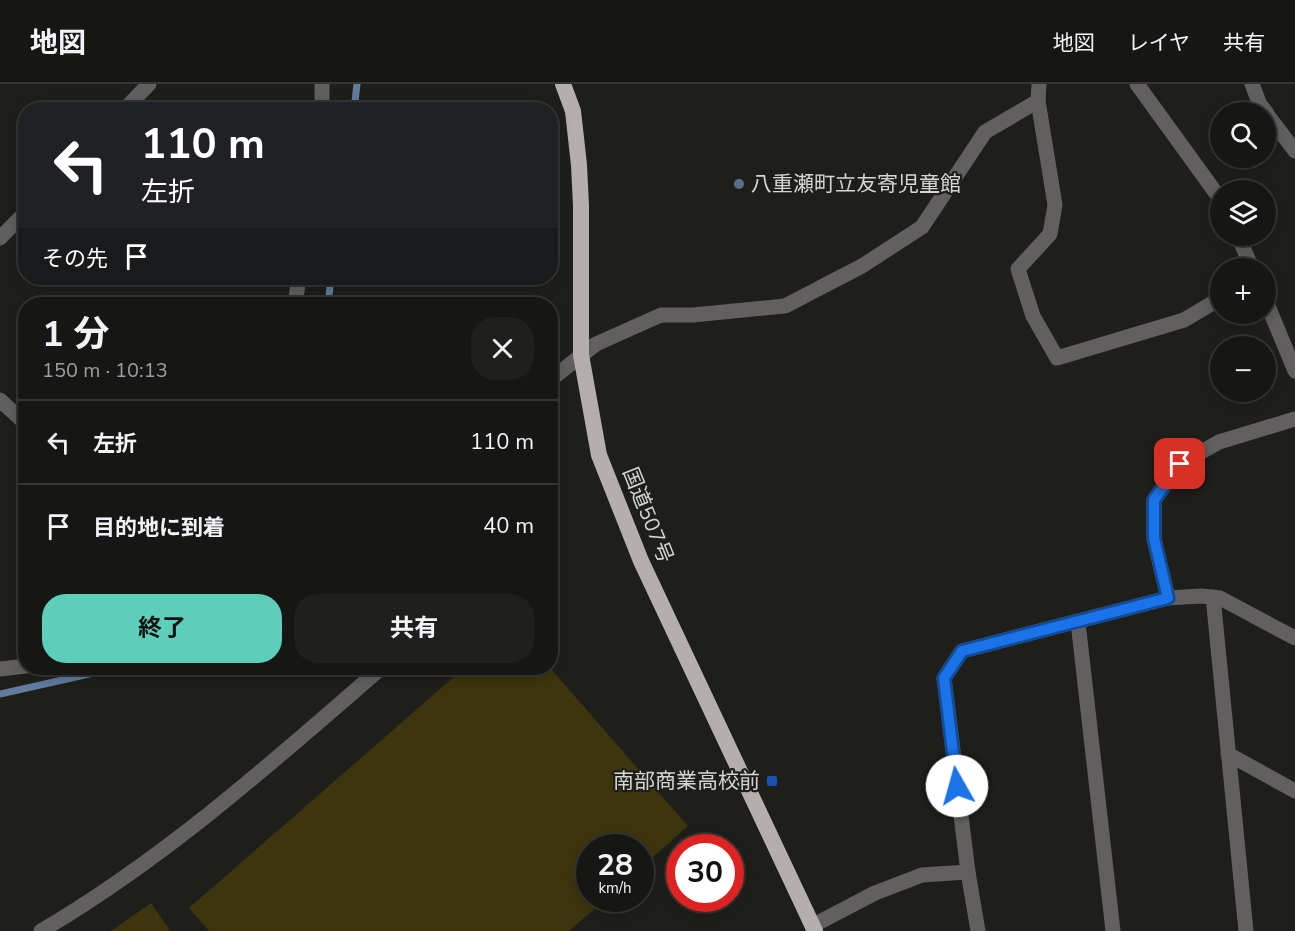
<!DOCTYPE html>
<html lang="ja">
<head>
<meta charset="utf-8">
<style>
  :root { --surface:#161614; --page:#1f1f1d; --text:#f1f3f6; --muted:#9e9fa0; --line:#353534; --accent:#5dceb9 }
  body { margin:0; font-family:"Nunito Sans","Noto Sans JP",sans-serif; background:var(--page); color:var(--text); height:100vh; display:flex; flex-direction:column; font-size:22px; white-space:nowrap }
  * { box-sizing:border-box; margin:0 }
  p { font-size:20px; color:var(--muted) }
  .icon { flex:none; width:33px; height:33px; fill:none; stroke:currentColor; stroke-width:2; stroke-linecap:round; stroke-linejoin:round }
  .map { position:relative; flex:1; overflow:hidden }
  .panel { position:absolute; left:18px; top:213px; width:540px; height:378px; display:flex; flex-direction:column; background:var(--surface); border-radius:24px; box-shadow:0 3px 15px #0003,0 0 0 2px var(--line) }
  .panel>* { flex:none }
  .hud { position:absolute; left:18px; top:18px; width:540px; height:183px; border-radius:24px; box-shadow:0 3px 15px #0003,0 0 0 2px var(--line); background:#202124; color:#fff; overflow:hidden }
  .controls { position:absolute; left:1210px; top:18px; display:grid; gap:12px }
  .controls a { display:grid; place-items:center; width:66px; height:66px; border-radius:50%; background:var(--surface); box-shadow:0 3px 15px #0003,0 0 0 2px var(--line); font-size:30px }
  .speed { position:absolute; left:576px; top:750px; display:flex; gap:12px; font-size:30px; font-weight:700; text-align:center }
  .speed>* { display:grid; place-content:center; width:78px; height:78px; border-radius:50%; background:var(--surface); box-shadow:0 3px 15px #0003,0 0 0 2px var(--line); line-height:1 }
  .speed small { font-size:15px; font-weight:400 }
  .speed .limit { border:9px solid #d22; background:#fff; color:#111 }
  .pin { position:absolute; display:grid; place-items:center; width:51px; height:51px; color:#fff; margin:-26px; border-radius:12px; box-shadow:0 3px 9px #0006 }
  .me { position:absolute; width:66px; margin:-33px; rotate:353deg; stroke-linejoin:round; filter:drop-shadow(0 0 4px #0008) }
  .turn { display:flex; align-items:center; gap:21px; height:126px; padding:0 24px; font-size:27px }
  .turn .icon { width:78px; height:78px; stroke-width:2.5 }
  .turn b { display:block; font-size:42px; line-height:51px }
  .then { display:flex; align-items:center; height:57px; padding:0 24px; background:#0003; gap:12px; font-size:22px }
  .round { display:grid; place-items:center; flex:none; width:63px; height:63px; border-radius:24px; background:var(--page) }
  .summary { display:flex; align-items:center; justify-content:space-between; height:102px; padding:0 24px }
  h1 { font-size:36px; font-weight:700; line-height:45px }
  .action { display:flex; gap:12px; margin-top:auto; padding:12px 24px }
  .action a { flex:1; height:69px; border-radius:24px; background:var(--accent); color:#111; font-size:24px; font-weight:700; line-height:69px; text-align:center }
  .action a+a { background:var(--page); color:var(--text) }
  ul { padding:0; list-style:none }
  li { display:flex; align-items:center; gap:18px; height:84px; padding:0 24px; border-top:2px solid var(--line) }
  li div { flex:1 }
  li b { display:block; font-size:22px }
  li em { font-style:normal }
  header { display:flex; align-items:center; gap:36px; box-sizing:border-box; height:84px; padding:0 30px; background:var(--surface); border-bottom:2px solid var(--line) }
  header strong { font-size:28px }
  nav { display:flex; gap:33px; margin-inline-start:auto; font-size:21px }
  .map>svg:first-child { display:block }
  .green { fill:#3d350d }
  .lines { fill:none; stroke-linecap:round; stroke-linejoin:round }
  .stream { stroke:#627c9e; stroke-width:7 }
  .minor { stroke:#615f5f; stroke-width:15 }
  .trunk { stroke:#b4aeae; stroke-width:16 }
  .route-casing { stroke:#114b97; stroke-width:15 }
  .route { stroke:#1a73e8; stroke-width:10 }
  .service-dot { fill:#5c6f8a; stroke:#1e1e1a; stroke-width:2 }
  .transit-dot { fill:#1a4fb4; stroke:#1e1e1a; stroke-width:2 }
  .labels { text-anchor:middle; stroke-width:4.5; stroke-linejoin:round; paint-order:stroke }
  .poi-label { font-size:21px; fill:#d6d5d3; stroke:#1e1e1a; text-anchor:start }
  .street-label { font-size:21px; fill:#d6d5d3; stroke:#1e1e1a }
</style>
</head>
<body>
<header>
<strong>地図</strong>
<nav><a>地図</a><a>レイヤ</a><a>共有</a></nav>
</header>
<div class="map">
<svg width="1295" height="847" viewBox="0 0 1295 847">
  <rect width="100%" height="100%" fill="#1e1e1a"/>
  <g class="green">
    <path d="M464,584H546L551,585L688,742L641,784L640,764H590V814L606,815L569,847H209L189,824Z"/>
    <path d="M151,819L170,847H111Z"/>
  </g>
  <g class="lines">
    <g class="stream">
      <path d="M354,26L357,0"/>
      <path d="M328,220L331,194"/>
      <path d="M0,610L89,590L101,584"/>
    </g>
    <g class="minor">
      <path d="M1039,0L1038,17L1055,121L1050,150L1018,185L1033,232L1057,274L1184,236L1221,214"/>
      <path d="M1137,0L1221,116"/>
      <path d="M1252,0L1260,21L1266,28"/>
      <path d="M124,26L149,0"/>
      <path d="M322,26V0"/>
      <path d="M1266,29L1295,67"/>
      <path d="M1238,152L1252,184"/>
      <path d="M0,154L26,128"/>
      <path d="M1266,217L1295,287"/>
      <path d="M295,220L299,194"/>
      <path d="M550,296L596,260L661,231H693L785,222L862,182L922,143L985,48L1038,17"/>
      <path d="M0,316L26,340"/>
      <path d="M1213,513L1246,847"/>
      <path d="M1168,514L1154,455V416L1180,380L1219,358L1295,335"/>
      <path d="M1078,538L1113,847"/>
      <path d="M0,585L26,582"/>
      <path d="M1228,670L1295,707"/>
      <path d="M812,842L875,809L922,791L968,788"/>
      <path d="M41,847C165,774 273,678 381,584"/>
      <path d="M978,847L968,788L944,594L962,567L1168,514L1201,512L1220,514L1295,554"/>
    </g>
    <path class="trunk" d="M563,0L573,27L579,81L581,122V271L599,371L641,477L815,847"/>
  </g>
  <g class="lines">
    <defs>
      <path id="route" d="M957,702L944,594L962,567L1168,514L1154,454V416L1180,380"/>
    </defs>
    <use href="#route" class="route-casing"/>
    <use href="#route" class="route"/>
  </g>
  <circle class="service-dot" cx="739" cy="100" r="6"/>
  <rect class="transit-dot" x="766" y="691" width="12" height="12" rx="3"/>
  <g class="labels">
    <g class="poi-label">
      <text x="751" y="107">八重瀬町立友寄児童館</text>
      <text x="760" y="704" text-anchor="end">南部商業高校前</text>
    </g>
    <g class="street-label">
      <text transform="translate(648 431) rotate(68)" y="7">国道507号</text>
    </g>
  </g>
</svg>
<div class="controls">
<a><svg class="icon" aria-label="search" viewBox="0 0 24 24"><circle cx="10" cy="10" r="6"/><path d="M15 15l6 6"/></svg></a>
<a><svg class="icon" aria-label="layers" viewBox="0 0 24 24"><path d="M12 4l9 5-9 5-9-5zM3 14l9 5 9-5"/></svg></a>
<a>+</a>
<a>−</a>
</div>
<div class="speed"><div>28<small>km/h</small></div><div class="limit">30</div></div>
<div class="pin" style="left:1180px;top:380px;background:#d93025"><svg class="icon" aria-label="arrive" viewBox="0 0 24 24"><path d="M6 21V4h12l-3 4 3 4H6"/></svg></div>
<svg class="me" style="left:957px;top:702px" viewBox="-20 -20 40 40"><circle r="19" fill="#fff"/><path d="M0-13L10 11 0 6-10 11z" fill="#1a73e8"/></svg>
<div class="hud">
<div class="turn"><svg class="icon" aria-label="left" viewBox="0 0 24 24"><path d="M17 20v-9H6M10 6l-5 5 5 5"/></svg><div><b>110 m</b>左折</div></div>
<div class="then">その先<svg class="icon" aria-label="arrive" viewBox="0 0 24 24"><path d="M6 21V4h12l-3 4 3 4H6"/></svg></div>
</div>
<section class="panel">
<div class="summary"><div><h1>1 分</h1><p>150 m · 10:13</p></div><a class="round"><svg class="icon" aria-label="close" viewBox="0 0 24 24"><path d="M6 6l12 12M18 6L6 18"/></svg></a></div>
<ul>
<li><svg class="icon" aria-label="left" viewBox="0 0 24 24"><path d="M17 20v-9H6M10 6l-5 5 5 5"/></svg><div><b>左折</b></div><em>110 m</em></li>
<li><svg class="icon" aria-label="arrive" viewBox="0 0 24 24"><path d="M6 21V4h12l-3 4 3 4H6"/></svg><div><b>目的地に到着</b></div><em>40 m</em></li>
</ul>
<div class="action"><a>終了</a><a>共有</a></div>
</section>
</div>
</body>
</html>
